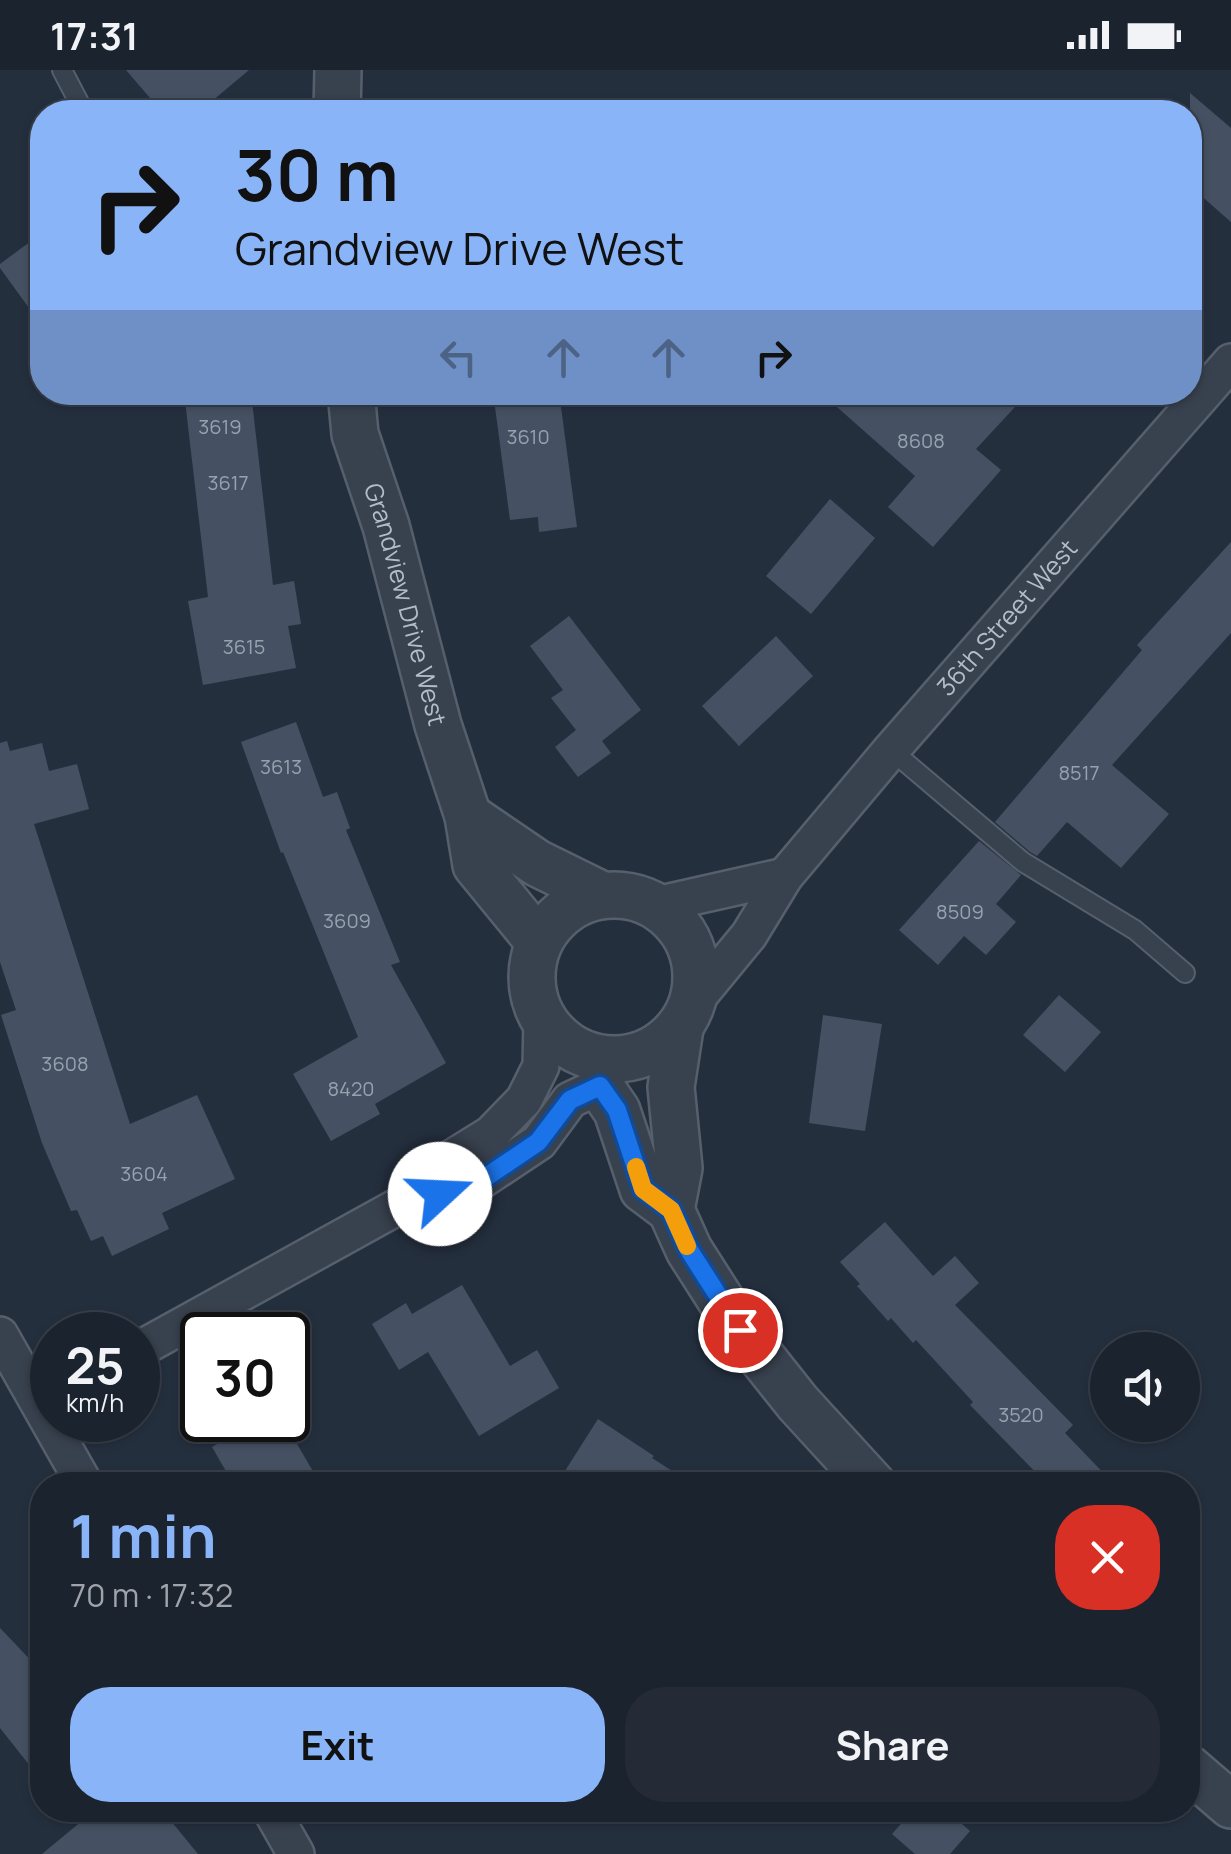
<!DOCTYPE html>
<html lang="en">
<head>
<meta charset="utf-8">
<style>
  :root { --surface:#1b232e; --page:#242b36; --text:#f1f3f6; --muted:#a0a4aa; --line:#39404a; --accent:#8ab4f8 }
  body { margin:0; font-family:Manrope,sans-serif; background:var(--page); color:var(--text); height:100vh; display:flex; flex-direction:column; font-size:38px; white-space:nowrap }
  * { box-sizing:border-box; margin:0 }
  p { font-size:32px; color:var(--muted) }
  .icon { flex:none; width:55px; height:55px; fill:none; stroke:currentColor; stroke-width:2; stroke-linecap:round; stroke-linejoin:round }
  .map { position:relative; flex:1; overflow:hidden }
  .panel { position:absolute; left:30px; top:1402px; width:1170px; height:350px; display:flex; flex-direction:column; background:var(--surface); border-radius:40px; box-shadow:0 2px 8px #0004,0 0 0 2px var(--line) }
  .panel>* { flex:none }
  .guide { position:absolute; left:30px; top:30px; width:1172px; height:305px; border-radius:40px; box-shadow:0 2px 8px #0004,0 0 0 2px var(--line); background:#8ab4f8; color:#111; overflow:hidden }
  .tools { position:absolute; left:1090px; top:1262px; display:grid; gap:20px }
  .tools a { display:grid; place-items:center; width:110px; height:110px; border-radius:50%; background:var(--surface); box-shadow:0 2px 8px #0004,0 0 0 2px var(--line); font-size:50px }
  .speed { position:absolute; left:30px; top:1242px; display:flex; gap:20px; font-size:50px; font-weight:700; text-align:center }
  .speed>* { display:grid; place-content:center; width:130px; height:130px; border-radius:50%; background:var(--surface); box-shadow:0 2px 8px #0004,0 0 0 2px var(--line); line-height:1 }
  .speed small { font-size:25px; font-weight:400 }
  .speed .limit { border:5px solid #111; border-radius:15px; background:#fff; color:#111 }
  .pin { position:absolute; display:grid; place-items:center; width:85px; height:85px; color:#fff; margin:-42px; border:5px solid #fff; border-radius:50%; box-shadow:0 2px 10px #0007 }
  .me { position:absolute; width:110px; margin:-55px; rotate:70deg; stroke-linejoin:round; filter:drop-shadow(0 0 8px #0008) }
  .turn { display:flex; align-items:center; gap:35px; height:210px; padding:0 40px; font-size:45px }
  .turn .icon { width:130px; height:130px; stroke-width:2.5 }
  .turn b { display:block; font-size:70px; line-height:85px }
  .lanes { display:flex; align-items:center; height:95px; padding:0 40px; background:#0003; justify-content:center; gap:50px; direction:ltr }
  .lanes .off { opacity:.35 }
  .round { display:grid; place-items:center; flex:none; width:105px; height:105px; border-radius:40px; background:var(--page) }
  .head { display:flex; align-items:center; justify-content:space-between; height:170px; padding:0 40px }
  h1 { font-size:60px; font-weight:700; line-height:75px; color:var(--accent) }
  .button { display:flex; gap:20px; margin-top:auto; padding:20px 40px }
  .button a { flex:1; height:115px; border-radius:40px; background:var(--accent); color:#111; font-size:40px; font-weight:700; line-height:115px; text-align:center }
  .button a+a { background:var(--page); color:var(--text) }
  .status { display:flex; justify-content:space-between; align-items:center; height:70px; padding:0 50px; background:var(--surface); direction:ltr }
  .status svg { height:28px; fill:currentColor }
  .map>svg:first-child { display:block }
  .building { fill:#455162 }
  .lines { fill:none; stroke-linecap:round; stroke-linejoin:round }
  .service-casing { stroke:#565f6c; stroke-width:22 }
  .minor-casing { stroke:#565f6c; stroke-width:40 }
  .tertiary-casing { stroke:#565f6c; stroke-width:50 }
  .service { stroke:#38414e; stroke-width:18 }
  .minor { stroke:#38414e; stroke-width:35 }
  .tertiary { stroke:#38414e; stroke-width:45 }
  .route-casing { stroke:#114b97; stroke-width:25 }
  .route { stroke:#1a73e8; stroke-width:18 }
  .slow { stroke:#f59e0b; stroke-width:18 }
  .labels { text-anchor:middle; stroke-width:10; stroke-linejoin:round; paint-order:stroke }
  .number-label { font-size:20px; fill:#98a1af }
  .street-label { font-size:25px; fill:#b4bcc9; stroke:#1d2633 }
</style>
</head>
<body>
<div class="status"><b>17:31</b><svg viewBox="0 0 49 12"><path d="M0 12V9h3v3zM5 12V6h3v6zM10 12V3h3v9zM15 12V0h3v12zM26 1h20v11H26zM47 4h2v5h-2z"/></svg></div>
<div class="map">
<svg width="1231" height="1784" viewBox="0 0 1231 1784">
  <rect width="100%" height="100%" fill="#242f3e"/>
  <g class="building">
    <path d="M126,0H249L199,42H162Z"/>
    <path d="M1190,23L1231,58V152L1190,116Z"/>
    <path d="M42,163V256L0,198V194Z"/>
    <path d="M184,322H251L273,515L294,511L301,554L288,556L296,598L203,615L188,531L208,527Z"/>
    <path d="M493,322H559L577,457L539,462L538,447L510,450Z"/>
    <path d="M820,322H1029L976,379L1001,400L933,477L888,437L915,406Z"/>
    <path d="M830,429L875,468L811,544L766,506Z"/>
    <path d="M1231,472V563L1112,695L1169,744L1121,798L1067,752L1037,786L1030,782L995,752L1142,580L1137,575Z"/>
    <path d="M569,546L641,640L602,671L611,683L578,707L555,677L576,660L551,628L563,620L530,576Z"/>
    <path d="M776,566L813,606L739,676L702,636Z"/>
    <path d="M296,652L323,727L337,722L350,758L346,760L400,892L391,895L446,993L375,1034L380,1044L331,1071L293,1004L358,967L283,782L281,783L241,672Z"/>
    <path d="M7,671L10,681L42,673L49,701L77,694L89,739L34,754L130,1054L197,1025L235,1109L162,1143L169,1159L112,1186L103,1166L91,1171L77,1140L71,1141L42,1073L1,945L16,940L0,892V673Z"/>
    <path d="M979,771L1021,805L996,834L1016,852L986,885L964,866L938,895L899,860Z"/>
    <path d="M1059,925L1101,962L1065,1002L1023,965Z"/>
    <path d="M823,945L882,954L865,1061L809,1053Z"/>
    <path d="M885,1152L933,1206L955,1186L979,1213L955,1235L1073,1355L1065,1363L1115,1415H1048L970,1335L973,1332L916,1270L913,1273L891,1248L888,1251L857,1216L860,1214L840,1192Z"/>
    <path d="M462,1215L510,1296L537,1280L559,1318L479,1366L428,1282L399,1300L372,1254L406,1233L412,1244Z"/>
    <path d="M598,1349L654,1386L652,1388L694,1415H556Z"/>
    <path d="M258,1350H283L321,1415H234L212,1377Z"/>
    <path d="M0,1558L42,1602V1711L0,1658Z"/>
    <path d="M95,1740H162L198,1784H42Z"/>
    <path d="M913,1740H946L970,1761L950,1784H915L892,1764Z"/>
  </g>
  <g class="lines">
    <defs>
      <g id="service">
        <path d="M62,0L84,42"/>
        <path d="M891,680L1023,792L1135,860L1185,903"/>
      </g>
      <g id="minor">
        <path d="M656,835L785,806"/>
        <path id="s1" d="M693,933L749,865L785,806L891,680L1231,292"/>
        <path d="M417,1126L464,1122L539,1072L570,1030L600,1016"/>
        <path d="M0,1265L85,1415"/>
        <path d="M138,1280L417,1126L449,1090L491,1064L524,1030L541,996L542,949"/>
        <path d="M271,1740L296,1784"/>
      </g>
      <g id="tertiary">
        <path d="M337,42L338,0"/>
        <path id="s2" d="M351,322L355,364L386,456L438,655L468,746L476,795L539,872"/>
        <path d="M468,746L537,793L602,825"/>
        <circle cx="614" cy="907" r="82"/>
        <path d="M607,990L600,1016L617,1041L643,1119L671,1140L689,1180L740,1260L798,1333L873,1415"/>
        <path d="M671,1140L679,1098L671,1017L680,958"/>
        <path d="M1188,1698L1231,1735"/>
      </g>
    </defs>
    <use href="#service" class="service-casing"/>
    <use href="#minor" class="minor-casing"/>
    <use href="#tertiary" class="tertiary-casing"/>
    <use href="#service" class="service"/>
    <use href="#minor" class="minor"/>
    <use href="#tertiary" class="tertiary"/>
  </g>
  <g class="lines">
    <defs>
      <path id="route" d="M440,1124L464,1122L538,1072L570,1030L600,1016L617,1040L643,1119L671,1140L689,1180L740,1260"/>
    </defs>
    <use href="#route" class="route-casing"/>
    <use href="#route" class="route"/>
    <path class="slow" d="M636,1097L643,1119L671,1140L687,1176"/>
  </g>
  <g class="labels">
    <g class="number-label">
      <text x="220" y="364">3619</text>
      <text x="528" y="374">3610</text>
      <text x="921" y="378">8608</text>
      <text x="228" y="420">3617</text>
      <text x="244" y="584">3615</text>
      <text x="281" y="704">3613</text>
      <text x="1079" y="710">8517</text>
      <text x="960" y="849">8509</text>
      <text x="347" y="858">3609</text>
      <text x="65" y="1001">3608</text>
      <text x="351" y="1026">8420</text>
      <text x="144" y="1111">3604</text>
      <text x="1021" y="1352">3520</text>
    </g>
    <g class="street-label">
      <text dy="9" stroke="none"><textPath href="#s2" startOffset="220">Grandview Drive West</textPath></text>
      <text dy="9" stroke="none"><textPath href="#s1" startOffset="498">36th Street West</textPath></text>
    </g>
  </g>
</svg>
<div class="tools">
<a><svg class="icon" aria-label="sound" viewBox="0 0 24 24"><path d="M4 9h4l5-4v14l-5-4H4zM17 9q2 3 0 6"/></svg></a>
</div>
<div class="speed"><div>25<small>km/h</small></div><div class="limit">30</div></div>
<div class="pin" style="left:740px;top:1260px;background:#d93025"><svg class="icon" aria-label="arrive" viewBox="0 0 24 24"><path d="M6 21V4h12l-3 4 3 4H6"/></svg></div>
<svg class="me" style="left:440px;top:1124px" viewBox="-20 -20 40 40"><circle r="19" fill="#fff"/><path d="M0-13L10 11 0 6-10 11z" fill="#1a73e8"/></svg>
<div class="guide">
<div class="turn"><svg class="icon" aria-label="right" viewBox="0 0 24 24"><path d="M7 20v-9h11M14 6l5 5-5 5"/></svg><div><b>30 m</b>Grandview Drive West</div></div>
<div class="lanes"><svg class="icon off" aria-label="left" viewBox="0 0 24 24"><path d="M17 20v-9H6M10 6l-5 5 5 5"/></svg><svg class="icon off" aria-label="ahead" viewBox="0 0 24 24"><path d="M12 20V5M6 11l6-6 6 6"/></svg><svg class="icon off" aria-label="ahead" viewBox="0 0 24 24"><path d="M12 20V5M6 11l6-6 6 6"/></svg><svg class="icon" aria-label="right" viewBox="0 0 24 24"><path d="M7 20v-9h11M14 6l5 5-5 5"/></svg></div>
</div>
<section class="panel">
<div class="head"><div><h1>1 min</h1><p>70 m · 17:32</p></div><a class="round" style="background:#d93025;color:#fff"><svg class="icon" aria-label="close" viewBox="0 0 24 24"><path d="M6 6l12 12M18 6L6 18"/></svg></a></div>
<div class="button"><a>Exit</a><a>Share</a></div>
</section>
</div>
</body>
</html>
